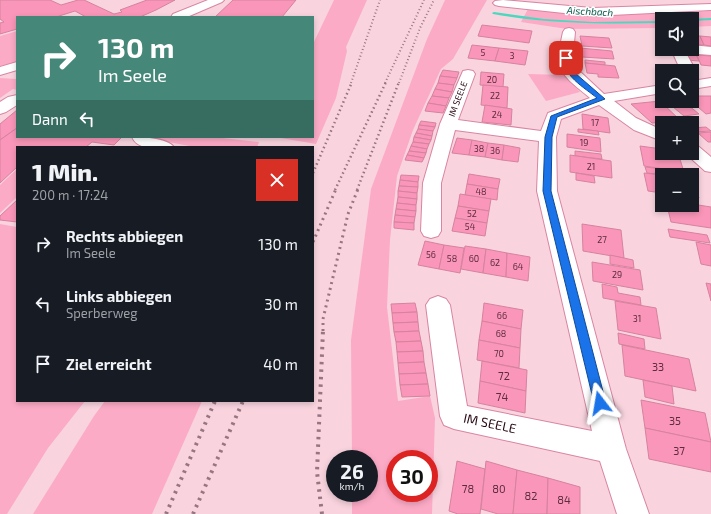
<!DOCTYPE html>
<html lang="de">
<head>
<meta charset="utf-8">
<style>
  :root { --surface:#171b24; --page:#242831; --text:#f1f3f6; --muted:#9ea1a6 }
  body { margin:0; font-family:"Exo 2",sans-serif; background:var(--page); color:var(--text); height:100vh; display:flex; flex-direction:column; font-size:15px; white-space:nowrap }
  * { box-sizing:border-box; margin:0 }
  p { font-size:13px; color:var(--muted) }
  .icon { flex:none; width:22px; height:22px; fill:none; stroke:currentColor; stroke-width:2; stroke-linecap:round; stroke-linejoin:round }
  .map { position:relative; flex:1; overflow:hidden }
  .panel { position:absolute; left:16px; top:146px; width:298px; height:256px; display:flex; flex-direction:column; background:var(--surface); border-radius:0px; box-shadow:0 2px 6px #0003 }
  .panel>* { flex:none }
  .guide { position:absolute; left:16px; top:16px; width:298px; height:122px; border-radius:0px; box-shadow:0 2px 6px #0003; background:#458779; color:#fff; overflow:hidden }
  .fabs { position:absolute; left:655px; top:12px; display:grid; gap:8px }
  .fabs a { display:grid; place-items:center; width:44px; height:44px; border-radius:0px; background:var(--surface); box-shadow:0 2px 6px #0003; font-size:20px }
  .speed { position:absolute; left:326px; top:450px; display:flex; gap:8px; font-size:20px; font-weight:700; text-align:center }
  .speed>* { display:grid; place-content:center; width:52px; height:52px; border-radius:50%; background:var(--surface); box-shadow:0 2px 6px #0003; line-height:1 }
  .speed small { font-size:10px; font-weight:400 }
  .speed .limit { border:6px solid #d22; background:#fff; color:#111 }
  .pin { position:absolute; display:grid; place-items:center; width:34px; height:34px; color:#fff; margin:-17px; border-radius:8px; box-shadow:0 2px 6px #0006 }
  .me { position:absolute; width:44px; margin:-22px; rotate:346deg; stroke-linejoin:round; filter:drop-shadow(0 0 3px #0008) }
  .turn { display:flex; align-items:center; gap:14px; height:84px; padding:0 16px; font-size:18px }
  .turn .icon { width:52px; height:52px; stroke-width:2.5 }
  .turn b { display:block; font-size:28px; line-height:34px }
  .then { display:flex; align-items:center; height:38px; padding:0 16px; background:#0003; gap:8px; font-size:15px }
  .round { display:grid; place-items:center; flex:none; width:42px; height:42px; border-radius:0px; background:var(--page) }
  .overview { display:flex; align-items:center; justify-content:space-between; height:68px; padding:0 16px }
  h1 { font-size:24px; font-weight:800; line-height:30px }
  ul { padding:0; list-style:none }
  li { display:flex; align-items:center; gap:12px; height:60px; padding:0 16px }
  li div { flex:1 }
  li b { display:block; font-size:15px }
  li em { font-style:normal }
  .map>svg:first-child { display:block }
  .green { fill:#fcabc6; fill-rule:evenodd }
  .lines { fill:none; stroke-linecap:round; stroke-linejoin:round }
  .stream { fill:#4cd8be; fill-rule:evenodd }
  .building { fill:#fa96b9; stroke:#d6829f }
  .minor-casing { stroke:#d985a2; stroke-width:2 }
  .minor { fill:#fff; fill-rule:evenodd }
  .rail-far3 { stroke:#987681; stroke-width:2; stroke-dasharray:1 2.5; stroke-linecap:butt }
  .rail-far2 { stroke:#987681; stroke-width:2.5; stroke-dasharray:1.5 3; stroke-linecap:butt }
  .rail-far1 { stroke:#987681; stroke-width:3; stroke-dasharray:2 4; stroke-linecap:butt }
  .rail { stroke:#987681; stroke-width:4; stroke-dasharray:2.5 5; stroke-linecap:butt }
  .route { fill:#1a73e8; stroke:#114b97 }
  .labels { text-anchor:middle; stroke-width:3; stroke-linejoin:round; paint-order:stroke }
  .number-label { font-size:9px; fill:#5c2c3d }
  .far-street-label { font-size:9px; fill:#270814; stroke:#fff }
  .far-water-label { font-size:10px; font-style:italic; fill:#07594c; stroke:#fff }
  .near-number-label { font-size:11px; fill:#5c2c3d }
  .near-street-label { font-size:13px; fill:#270814; stroke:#fff }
</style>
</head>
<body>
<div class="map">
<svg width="711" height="514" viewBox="0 0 711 514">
  <rect width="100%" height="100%" fill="#f9d4df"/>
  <g class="green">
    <path d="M334,0H367L346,47L347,51L336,98L316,144L275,137H313V44Z"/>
    <path d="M445,0H487L453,59L441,69L413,130L397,176L390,240L387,307L398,401L430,396L435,418L432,514H352V493H369V459H352L351,340L371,189L427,39ZM395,459H429V493H395Z"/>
    <path d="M528,9L594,15L711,11V26L692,27V19H662V28L567,29L521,22Z"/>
    <path d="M17,31V62L0,66V36Z"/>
    <path d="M528,74L564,75L580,92L546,101Z"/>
    <path d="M0,78L17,79V90L13,89L0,98Z"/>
    <path d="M152,137H213L259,142L257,147H195L152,139Z"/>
    <path d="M17,169V197L0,213V185Z"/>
    <path d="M0,224L17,227V401H85L48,448L7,514H0Z"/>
    <path d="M105,401H202L152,514H33L94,416Z"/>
  </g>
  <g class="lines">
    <g class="stream">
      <path d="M494,12L544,19L593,22L662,21V23C605,24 549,24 493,14L492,13Z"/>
      <path d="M711,18V20L692,21L691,19Z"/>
    </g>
  </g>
  <g class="building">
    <path d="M0,0H50L61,5L78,0H84L114,14L122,12L120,10L147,0H175L156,10L140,17H86L75,11L56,17H17V29L0,34V23L4,22L0,19Z"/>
    <path d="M233,0H296L282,17H215Z"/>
    <path d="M482,25L532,31L529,43L478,36Z"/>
    <path d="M580,36L609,38L612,48L582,46Z"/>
    <path d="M692,36H700L704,45H698L699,48L692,47Z"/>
    <path d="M700,36L711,37V46L704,45Z"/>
    <path d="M472,45L499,48L495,61L468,58Z"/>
    <path d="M499,48L528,51L525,65L495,61Z"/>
    <path d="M580,48L612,51L614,59L582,57Z"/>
    <path d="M683,54L696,55L699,61L686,60Z"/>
    <path d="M697,55L711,56V66L701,65Z"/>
    <path d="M585,60L605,62V65L585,63Z"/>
    <path d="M585,63L615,66L619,78L598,77V74L587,73Z"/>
    <path d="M443,70L459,72L457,78L440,76Z"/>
    <path d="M481,72L504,74L503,87L480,85Z"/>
    <path d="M440,76L457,78L454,85L438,83Z"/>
    <path d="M438,83L454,85L452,92L435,89Z"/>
    <path d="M483,85L508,87L507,108L481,105Z"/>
    <path d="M435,89L452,92L449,98L432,96Z"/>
    <path d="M432,96L449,98L446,106L428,103Z"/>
    <path d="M692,96H711V113L706,114L691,101Z"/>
    <path d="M660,101L681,121L652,123L631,104Z"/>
    <path d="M428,103L446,106L443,113L425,111Z"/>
    <path d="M485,105L512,109L511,125L482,122Z"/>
    <path d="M688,105L699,114L684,116L673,107Z"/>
    <path d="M17,110V128L0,140V124Z"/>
    <path d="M582,114L608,118L610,133L583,129Z"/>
    <path d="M421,121L436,123L435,127L419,125Z"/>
    <path d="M419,125L435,127L433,131L418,129Z"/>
    <path d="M706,127L711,131L695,132L692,129V128Z"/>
    <path d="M17,128V137H122L114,145L92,142L86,147H17V167L0,183V140Z"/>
    <path d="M418,129L433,131L432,136L416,133Z"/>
    <path d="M578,129L598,131L599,135L578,132Z"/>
    <path d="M711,132V142H708L698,133Z"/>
    <path d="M416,133L432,136L431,140L414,137Z"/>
    <path d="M567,134L600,138L601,152L567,147Z"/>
    <path d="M414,137L431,140L429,144L413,142Z"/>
    <path d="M457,138L472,140L469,155L452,153Z"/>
    <path d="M472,140L488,143L485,157L469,155Z"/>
    <path d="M413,142L429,144L427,149L411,146Z"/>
    <path d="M488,143L504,145L502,160L485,157Z"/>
    <path d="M504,145L520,148L518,162L502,160Z"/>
    <path d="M411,146L427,149L426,153L409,151Z"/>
    <path d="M640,146L662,149V153H678L684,172L644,166Z"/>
    <path d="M409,151L426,153L424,158L407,155Z"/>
    <path d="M575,151L601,154L602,159L575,156Z"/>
    <path d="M407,155L424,158L422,162L405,160Z"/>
    <path d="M570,155L611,161L612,178L570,172Z"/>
    <path d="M645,167L663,169L665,175L647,173Z"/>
    <path d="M576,173L594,176L595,183L576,180Z"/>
    <path d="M644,173L662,175V193L648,191Z"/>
    <path d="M469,174L500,179L498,189L467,184Z"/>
    <path d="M401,175L419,176L418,182L400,180Z"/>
    <path d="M692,179L693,180L699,198L692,197Z"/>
    <path d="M400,180L418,182V187L399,186Z"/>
    <path d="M467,184L498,189L497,200L465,195Z"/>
    <path d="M399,186L418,187L417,193L398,191Z"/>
    <path d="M398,191L417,193V199L398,197Z"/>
    <path d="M460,194L491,199L489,211L458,206Z"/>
    <path d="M398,197L417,199L416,205L397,203Z"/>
    <path d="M17,200V222L0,220V216Z"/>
    <path d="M397,203L416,205V211L396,209Z"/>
    <path d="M692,204L711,207V228L671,222L667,205Z"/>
    <path d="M458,206L489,211L487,223L455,218Z"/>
    <path d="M396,209L416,211L415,217L395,215Z"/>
    <path d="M395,215L415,217L414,223L394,222Z"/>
    <path d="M455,218L487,223L485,236L452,231Z"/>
    <path d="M394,222L414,223V230L394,228Z"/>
    <path d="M582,224L621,230L624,258L583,251Z"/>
    <path d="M668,229L707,235L710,243L670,237Z"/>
    <path d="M425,241L444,245L439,269L418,265Z"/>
    <path d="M696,242L711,245V266L701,264Z"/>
    <path d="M444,245L464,248L460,273L439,269Z"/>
    <path d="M465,246L486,249L483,273L461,269Z"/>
    <path d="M486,249L507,253L506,277L483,273Z"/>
    <path d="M507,253L530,257L528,281L506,277Z"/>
    <path d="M610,255L633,260L634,268L610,264Z"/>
    <path d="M592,262L640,270L643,290L593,281Z"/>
    <path d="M706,283L711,284V301Z"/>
    <path d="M602,284L617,287L618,293L640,297L641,305L603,298Z"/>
    <path d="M615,301L656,308L661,339L618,330Z"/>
    <path d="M415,303L417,312L392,313L391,304Z"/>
    <path d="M484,303L523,310L521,329L482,321Z"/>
    <path d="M417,312L418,322L393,323L392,313Z"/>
    <path d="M482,321L521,329L520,348L479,340Z"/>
    <path d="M418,322L419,331L394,332L393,323Z"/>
    <path d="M419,331L421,341L396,342L394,332Z"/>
    <path d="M618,333L644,339L645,349L619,344Z"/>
    <path d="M479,340L520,348L519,368L477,360Z"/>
    <path d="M421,341L423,351L397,352L396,342Z"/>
    <path d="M622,345L689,359L696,391L625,376Z"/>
    <path d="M423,351L424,362L398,363L397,352Z"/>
    <path d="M482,361L527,370L526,391L480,381Z"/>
    <path d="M424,362L426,373L399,374L398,363Z"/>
    <path d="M426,373L428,384L400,385L399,374Z"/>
    <path d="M643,380L672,386L674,404L645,397Z"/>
    <path d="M480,381L526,391L525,413L478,403Z"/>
    <path d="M428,384L430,396L402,397L400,385Z"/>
    <path d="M641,400L705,413L711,442L645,428Z"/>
    <path d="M645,428L711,442V472L649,459Z"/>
    <path d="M457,461L485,469L480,514H458L449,511Z"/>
    <path d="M486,461L517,470L513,514H498L481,509Z"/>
    <path d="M517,470L548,478L547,514H513Z"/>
    <path d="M548,478L580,487V514H547Z"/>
  </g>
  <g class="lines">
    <defs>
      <g id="minor">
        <path d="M208,0H224L222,2L187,17H171L173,14Z"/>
        <path d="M503,0L592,8L711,4V10L592,16L499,6L495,5L493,3L495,1Z"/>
        <path d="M569,28L573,29L575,32L573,54L574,66L604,94L662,85V93L614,101L636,118L662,130V141L634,130L599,105L561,119L556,137L557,191L626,449L649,514H617L600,461L454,429L444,425L440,416L426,305L430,299L438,296L446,299L450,305L467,406L592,431L537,191L539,141L455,130L441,183V231L438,236L431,238L424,236L421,231L423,183L440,124L463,71L468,70L473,71L475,74L458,120L541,131L548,113L590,98C580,89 561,77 559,63C558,53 561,42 563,32L565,29Z"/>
        <path d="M692,45L711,47V55L686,53L696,71L692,75V71H681L671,49H692Z"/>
        <path d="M17,62V70L0,75V67Z"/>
        <path d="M711,78V86L692,89V81Z"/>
        <path d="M17,95V105L6,112L0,114V102L8,97Z"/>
        <path d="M132,137C142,137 167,138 174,147C160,147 138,152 132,137Z"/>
        <path d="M692,145L698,146L711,157V172L705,171L685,153H692Z"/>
      </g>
    </defs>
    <use href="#minor" class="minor-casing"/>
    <use href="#minor" class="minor"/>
    <g class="rail-far3">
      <path d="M351,83L380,0"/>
      <path d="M385,83L424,0"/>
      <path d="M399,83L420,28L434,0"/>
    </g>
    <g class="rail-far2">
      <path d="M313,173L352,82"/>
      <path d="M335,190L386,82"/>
      <path d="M357,190L399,82"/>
    </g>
    <g class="rail-far1">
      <path d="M313,242L336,189"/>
      <path d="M323,331V319L348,214L358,189"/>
    </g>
    <g class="rail">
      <path d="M166,514L215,401"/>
      <path d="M193,514L243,401"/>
      <path d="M322,514L317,472L323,330"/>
    </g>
  </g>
  <path class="route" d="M564,56L569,58L570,67L575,73L605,99L557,117L552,137L551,191L606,403L604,407L600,408L596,407L594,403L543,191L545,137L551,116L597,98C585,88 560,74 564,56Z"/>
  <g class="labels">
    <g class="number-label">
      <text x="483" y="56">5</text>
      <text x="512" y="59">3</text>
      <text x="492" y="83">20</text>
      <text x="495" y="99">22</text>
      <text x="497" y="118">24</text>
      <text x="595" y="126">17</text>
      <text x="584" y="146">19</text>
      <text x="479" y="152">38</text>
      <text x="495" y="154">36</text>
      <text x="591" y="170">21</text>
      <text x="481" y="195">48</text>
      <text x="472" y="217">52</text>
      <text x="470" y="230">54</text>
      <text x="602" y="243">27</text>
      <text x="431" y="258">56</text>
      <text x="452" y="262">58</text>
      <text x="474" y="262">60</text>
      <text x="495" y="266">62</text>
      <text x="518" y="270">64</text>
      <text x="617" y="278">29</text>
      <text x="502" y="319">66</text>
      <text x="637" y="322">31</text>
      <text x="501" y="337">68</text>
      <text x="499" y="357">70</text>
    </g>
    <g class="far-street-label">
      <text transform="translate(458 99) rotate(-69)" y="3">IM SEELE</text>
    </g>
    <g class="far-water-label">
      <text transform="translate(590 11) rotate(3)" y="4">Aischbach</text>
    </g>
    <g class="near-number-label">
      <text x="658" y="371">33</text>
      <text x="504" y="380">72</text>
      <text x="502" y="401">74</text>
      <text x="675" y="425">35</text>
      <text x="679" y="455">37</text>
      <text x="468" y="493">78</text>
      <text x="499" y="493">80</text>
      <text x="531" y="500">82</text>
      <text x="564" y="504">84</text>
    </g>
    <g class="near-street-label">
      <text transform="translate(490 423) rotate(12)" y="5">IM SEELE</text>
    </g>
  </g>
</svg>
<div class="fabs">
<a><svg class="icon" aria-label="sound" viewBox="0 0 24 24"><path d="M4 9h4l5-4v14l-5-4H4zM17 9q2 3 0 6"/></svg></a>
<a><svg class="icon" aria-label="search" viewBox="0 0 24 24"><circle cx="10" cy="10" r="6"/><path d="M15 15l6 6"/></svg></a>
<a>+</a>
<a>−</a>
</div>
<div class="speed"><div>26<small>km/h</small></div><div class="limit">30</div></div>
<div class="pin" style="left:566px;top:58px;background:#d93025"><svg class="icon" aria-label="arrive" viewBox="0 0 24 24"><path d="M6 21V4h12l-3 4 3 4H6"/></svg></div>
<svg class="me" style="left:600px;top:403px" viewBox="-20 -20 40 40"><path d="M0-17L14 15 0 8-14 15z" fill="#1a73e8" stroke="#fff" stroke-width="4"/></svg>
<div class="guide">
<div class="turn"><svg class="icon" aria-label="right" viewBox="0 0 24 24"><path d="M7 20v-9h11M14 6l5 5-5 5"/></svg><div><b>130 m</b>Im Seele</div></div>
<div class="then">Dann<svg class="icon" aria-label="left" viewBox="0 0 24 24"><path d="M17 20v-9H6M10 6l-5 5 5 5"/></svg></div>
</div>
<section class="panel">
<div class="overview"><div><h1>1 Min.</h1><p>200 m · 17:24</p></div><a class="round" style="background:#d93025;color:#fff"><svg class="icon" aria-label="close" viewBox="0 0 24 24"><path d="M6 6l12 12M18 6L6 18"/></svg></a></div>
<ul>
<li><svg class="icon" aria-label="right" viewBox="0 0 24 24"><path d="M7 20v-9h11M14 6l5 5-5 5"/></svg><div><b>Rechts abbiegen</b><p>Im Seele</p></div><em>130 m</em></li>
<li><svg class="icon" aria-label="left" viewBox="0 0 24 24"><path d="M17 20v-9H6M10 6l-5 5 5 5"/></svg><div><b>Links abbiegen</b><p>Sperberweg</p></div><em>30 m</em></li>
<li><svg class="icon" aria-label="arrive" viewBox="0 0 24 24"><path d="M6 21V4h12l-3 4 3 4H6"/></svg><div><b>Ziel erreicht</b></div><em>40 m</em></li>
</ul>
</section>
</div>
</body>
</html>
